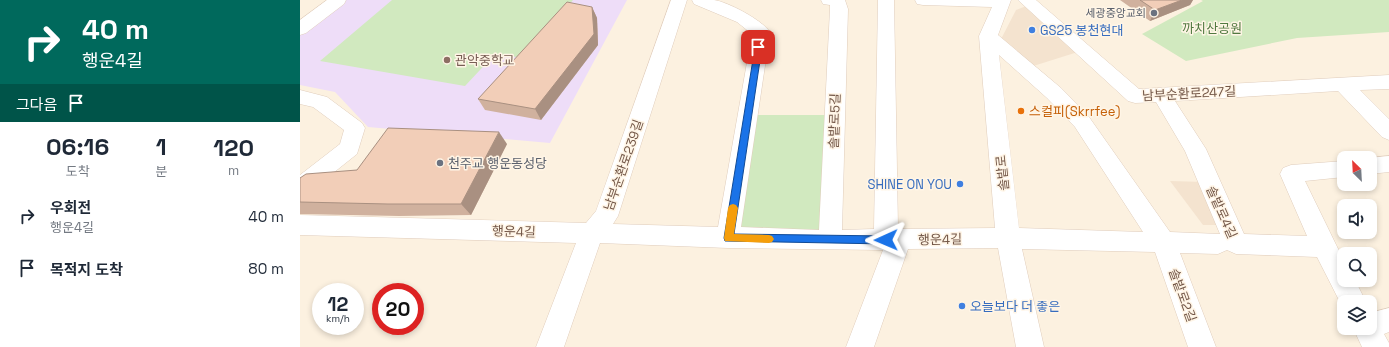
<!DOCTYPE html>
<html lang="ko">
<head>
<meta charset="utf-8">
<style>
  :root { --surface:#fff; --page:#f6f6f7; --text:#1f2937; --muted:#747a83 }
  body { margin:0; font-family:"Space Grotesk","Noto Sans KR",sans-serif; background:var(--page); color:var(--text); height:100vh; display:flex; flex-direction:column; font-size:15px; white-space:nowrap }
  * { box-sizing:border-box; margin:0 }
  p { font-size:13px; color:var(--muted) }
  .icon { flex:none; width:22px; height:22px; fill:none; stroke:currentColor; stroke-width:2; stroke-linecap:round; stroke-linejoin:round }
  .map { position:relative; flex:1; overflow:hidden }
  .panel { display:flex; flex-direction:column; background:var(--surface); width:300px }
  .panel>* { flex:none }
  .top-card { background:#00695c; color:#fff; overflow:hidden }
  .needle { width:26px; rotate:336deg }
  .fabs { position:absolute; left:1037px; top:151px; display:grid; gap:8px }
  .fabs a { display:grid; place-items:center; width:40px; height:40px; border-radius:8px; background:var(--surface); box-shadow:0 2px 6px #0003; font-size:20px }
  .speed { position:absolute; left:12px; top:283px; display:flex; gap:8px; font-size:20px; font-weight:700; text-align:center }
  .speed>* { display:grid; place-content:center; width:52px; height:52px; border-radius:50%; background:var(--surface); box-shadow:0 2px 6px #0003; line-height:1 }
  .speed small { font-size:10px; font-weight:400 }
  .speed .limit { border:6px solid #d22; background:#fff; color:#111 }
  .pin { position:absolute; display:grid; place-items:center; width:34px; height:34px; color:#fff; margin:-17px; border-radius:8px; box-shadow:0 2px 6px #0006 }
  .me { position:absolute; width:44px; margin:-22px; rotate:269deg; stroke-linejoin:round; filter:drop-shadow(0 0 3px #0008) }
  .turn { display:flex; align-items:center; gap:14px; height:84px; padding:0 16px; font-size:18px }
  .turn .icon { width:52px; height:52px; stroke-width:2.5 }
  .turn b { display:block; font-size:28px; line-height:34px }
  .then { display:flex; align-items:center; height:38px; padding:0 16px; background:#0003; gap:8px; font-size:15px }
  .eta { display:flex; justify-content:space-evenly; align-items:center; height:68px; text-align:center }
  .eta b { font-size:24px; font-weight:800; line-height:28px }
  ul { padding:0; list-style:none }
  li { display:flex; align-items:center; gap:12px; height:52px; padding:0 16px }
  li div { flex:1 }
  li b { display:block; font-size:15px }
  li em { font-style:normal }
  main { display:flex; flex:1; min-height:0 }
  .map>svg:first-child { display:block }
  .residential { fill:#f4e3cf }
  .education { fill:#eeddf8 }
  .green { fill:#d1e9bf }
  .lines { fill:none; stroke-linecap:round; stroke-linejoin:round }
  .minor-casing { stroke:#e0cdbc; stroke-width:1 }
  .minor { fill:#fff; fill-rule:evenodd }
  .wall { fill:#d0b19e }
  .shaded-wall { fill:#a99081 }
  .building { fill:#f2ceb8; stroke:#a99081 }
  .route { fill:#1a73e8; stroke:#114b97 }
  .slow { fill:#f59e0b }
  .worship-dot { fill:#6b7280; stroke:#fff5e6; stroke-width:1.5 }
  .shop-dot { fill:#3f7fe0; stroke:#fff5e6; stroke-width:1.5 }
  .education-dot { fill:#8d6e63; stroke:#fff5e6; stroke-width:1.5 }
  .food-dot { fill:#e8710a; stroke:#fff5e6; stroke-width:1.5 }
  .labels { text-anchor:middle; stroke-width:3; stroke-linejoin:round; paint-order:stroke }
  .far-worship-label { font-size:11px; fill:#5b616d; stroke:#fff5e6; text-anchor:end }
  .park-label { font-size:13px; fill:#517940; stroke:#fff5e6 }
  .shop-label { font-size:13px; fill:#366cbe; stroke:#fff5e6; text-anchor:start }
  .education-label { font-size:13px; fill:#785e54; stroke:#fff5e6; text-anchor:start }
  .street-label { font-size:13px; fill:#735748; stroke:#fff5e6 }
  .food-label { font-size:13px; fill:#c56008; stroke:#fff5e6; text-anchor:start }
  .worship-label { font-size:13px; fill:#5b616d; stroke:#fff5e6; text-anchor:start }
</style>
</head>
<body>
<main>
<section class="panel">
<div class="top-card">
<div class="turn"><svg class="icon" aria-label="right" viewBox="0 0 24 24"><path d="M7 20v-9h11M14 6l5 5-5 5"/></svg><div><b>40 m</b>행운4길</div></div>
<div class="then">그다음<svg class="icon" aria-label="arrive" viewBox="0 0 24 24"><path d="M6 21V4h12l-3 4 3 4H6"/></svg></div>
</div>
<div class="eta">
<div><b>06:16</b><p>도착</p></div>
<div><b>1</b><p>분</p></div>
<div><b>120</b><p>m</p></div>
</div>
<ul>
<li><svg class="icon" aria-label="right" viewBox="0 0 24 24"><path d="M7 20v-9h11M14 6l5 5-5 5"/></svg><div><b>우회전</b><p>행운4길</p></div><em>40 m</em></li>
<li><svg class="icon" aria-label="arrive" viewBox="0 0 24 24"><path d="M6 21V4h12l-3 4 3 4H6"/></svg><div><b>목적지 도착</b></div><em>80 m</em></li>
</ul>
</section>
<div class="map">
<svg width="1089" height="347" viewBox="0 0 1089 347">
  <rect width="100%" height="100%" fill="#fcf1e0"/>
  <g class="residential">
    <path d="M729,5L781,51L727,68L699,43L716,10Z"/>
    <path d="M870,181L905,182L924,225H903Z"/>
  </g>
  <path class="education" d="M46,0H327L250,143L68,127L35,92L0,85V35Z"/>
  <g class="green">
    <path d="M92,0H273L223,58L195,54L165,86L20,61Z"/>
    <path d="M901,0H1089V32L997,38L886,61L842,34L903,1Z"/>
    <path d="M453,115H530L524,232L436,230Z"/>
  </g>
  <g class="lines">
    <defs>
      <g id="minor">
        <path d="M27,0H46L44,4L6,33L0,35V20Z"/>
        <path d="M371,0H387L318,216L313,224L418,227L452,34L437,22L394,4L392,0C399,0 406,0 414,0C428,2 462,20 470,32L441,227L519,230L530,9V5L523,4L521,0H545L548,9L542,230L574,229L578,0H594L598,229L695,228L679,36L692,7L623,5L617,4L615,0H711L698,35L761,88L789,117L870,232L920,234L885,151L856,102L835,103L828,101L718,0H736L839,89L1089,75V89L1060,90L1089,119V140L1082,137L1038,91L875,101L906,149L944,234L1007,236L980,174L983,168L991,165L1044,161V177L1005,181L1044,261V280H1055L1066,302H1044V310L1017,257L936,254L927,250L918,254L880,253L916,347H888L855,252L722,249L744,347H716L698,248L608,249L574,347H546L583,250L428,248L300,243L264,347H236L276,243L0,235V215L286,223L296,211ZM699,55L747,98L775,127L843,232L719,228Z"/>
        <path d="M0,90L27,97L62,123L65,128L57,154L8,193L0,196V175L40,144L44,130L13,107L0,104Z"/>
        <path d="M1089,156V172L1070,174L1069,158Z"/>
        <path d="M1089,308V332L1084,334L1089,343V347H1062L1053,328H1070V313Z"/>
      </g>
    </defs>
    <use href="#minor" class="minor-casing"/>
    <use href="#minor" class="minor"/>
  </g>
  <g class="wall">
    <path d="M820,0H893L890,5L850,21Z"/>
    <path d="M292,7L297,18L298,45L241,120L185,110L178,99Z"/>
    <path d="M207,144L171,215L99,216L0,214V178L57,170Z"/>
  </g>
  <g class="shaded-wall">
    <path d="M882,0H893L890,5L850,21L855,10Z"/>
    <path d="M292,7L297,18L298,45L241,120L235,109Z"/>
    <path d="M199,132L207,144L171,215L161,204Z"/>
  </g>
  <g class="building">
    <path d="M840,0H882L855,10Z"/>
    <path d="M267,2L292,7L294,34L235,109L178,99Z"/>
    <path d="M88,128L199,132L161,204H88L0,202V178L6,174L57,170Z"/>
  </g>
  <path class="route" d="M458,44L462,47L434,234L586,236L590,237L591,240L590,243L586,244L425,241L424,238L455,47Z"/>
  <path class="slow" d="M433,204L436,205L438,208L434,234L469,235L472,236L474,239L472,242L469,243L425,241L424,238L428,208L430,205Z"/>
  <g class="worship-dot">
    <circle cx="854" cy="13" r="4"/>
    <circle cx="140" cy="163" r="4"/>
  </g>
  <g class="shop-dot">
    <circle cx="732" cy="30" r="4"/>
    <circle cx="660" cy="184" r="4"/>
    <circle cx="662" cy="306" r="4"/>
  </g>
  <circle class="education-dot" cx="147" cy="60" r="4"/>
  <circle class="food-dot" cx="721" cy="111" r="4"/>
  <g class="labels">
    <g class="far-worship-label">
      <text x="846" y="17">세광중앙교회</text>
    </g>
    <g class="park-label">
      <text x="912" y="33">까치산공원</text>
    </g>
    <g class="shop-label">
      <text x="740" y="35">GS25 봉천현대</text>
      <text x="652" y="189" text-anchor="end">SHINE ON YOU</text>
      <text x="670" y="311">오늘보다 더 좋은</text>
    </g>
    <g class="education-label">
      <text x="155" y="65">관악중학교</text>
    </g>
    <g class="street-label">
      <text transform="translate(889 93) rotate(-3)" y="5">남부순환로247길</text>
      <text transform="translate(534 121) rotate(-88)" y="5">솔밭로5길</text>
      <text transform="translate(323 165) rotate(-71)" y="5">남부순환로239길</text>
      <text transform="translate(702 173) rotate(-96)" y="5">솔밭로</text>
      <text transform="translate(922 212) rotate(66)" y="5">솔밭로4길</text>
      <text transform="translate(214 231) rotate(2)" y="5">행운4길</text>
      <text transform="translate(640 239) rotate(-1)" y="5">행운4길</text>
      <text transform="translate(883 295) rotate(70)" y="5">솔밭로2길</text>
    </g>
    <g class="food-label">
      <text x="729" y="116">스컬피(Skrrfee)</text>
    </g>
    <g class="worship-label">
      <text x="148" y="168">천주교 행운동성당</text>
    </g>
  </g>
</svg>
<div class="fabs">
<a><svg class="needle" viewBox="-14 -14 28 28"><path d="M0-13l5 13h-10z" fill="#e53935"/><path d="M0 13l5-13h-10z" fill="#747a83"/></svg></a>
<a><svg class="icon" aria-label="sound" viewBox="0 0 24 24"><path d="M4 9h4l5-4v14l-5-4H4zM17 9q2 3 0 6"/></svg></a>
<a><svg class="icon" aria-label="search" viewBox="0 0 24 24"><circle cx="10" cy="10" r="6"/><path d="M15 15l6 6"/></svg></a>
<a><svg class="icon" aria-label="layers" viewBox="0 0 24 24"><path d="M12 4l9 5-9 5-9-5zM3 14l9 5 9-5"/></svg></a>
</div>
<div class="speed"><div>12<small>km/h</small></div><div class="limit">20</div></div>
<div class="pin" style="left:458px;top:47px;background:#d93025"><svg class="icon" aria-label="arrive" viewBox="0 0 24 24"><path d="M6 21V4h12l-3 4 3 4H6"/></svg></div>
<svg class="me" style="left:586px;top:240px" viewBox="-20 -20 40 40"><path d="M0-17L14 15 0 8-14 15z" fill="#1a73e8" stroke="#fff" stroke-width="4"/></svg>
</div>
</main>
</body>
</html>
